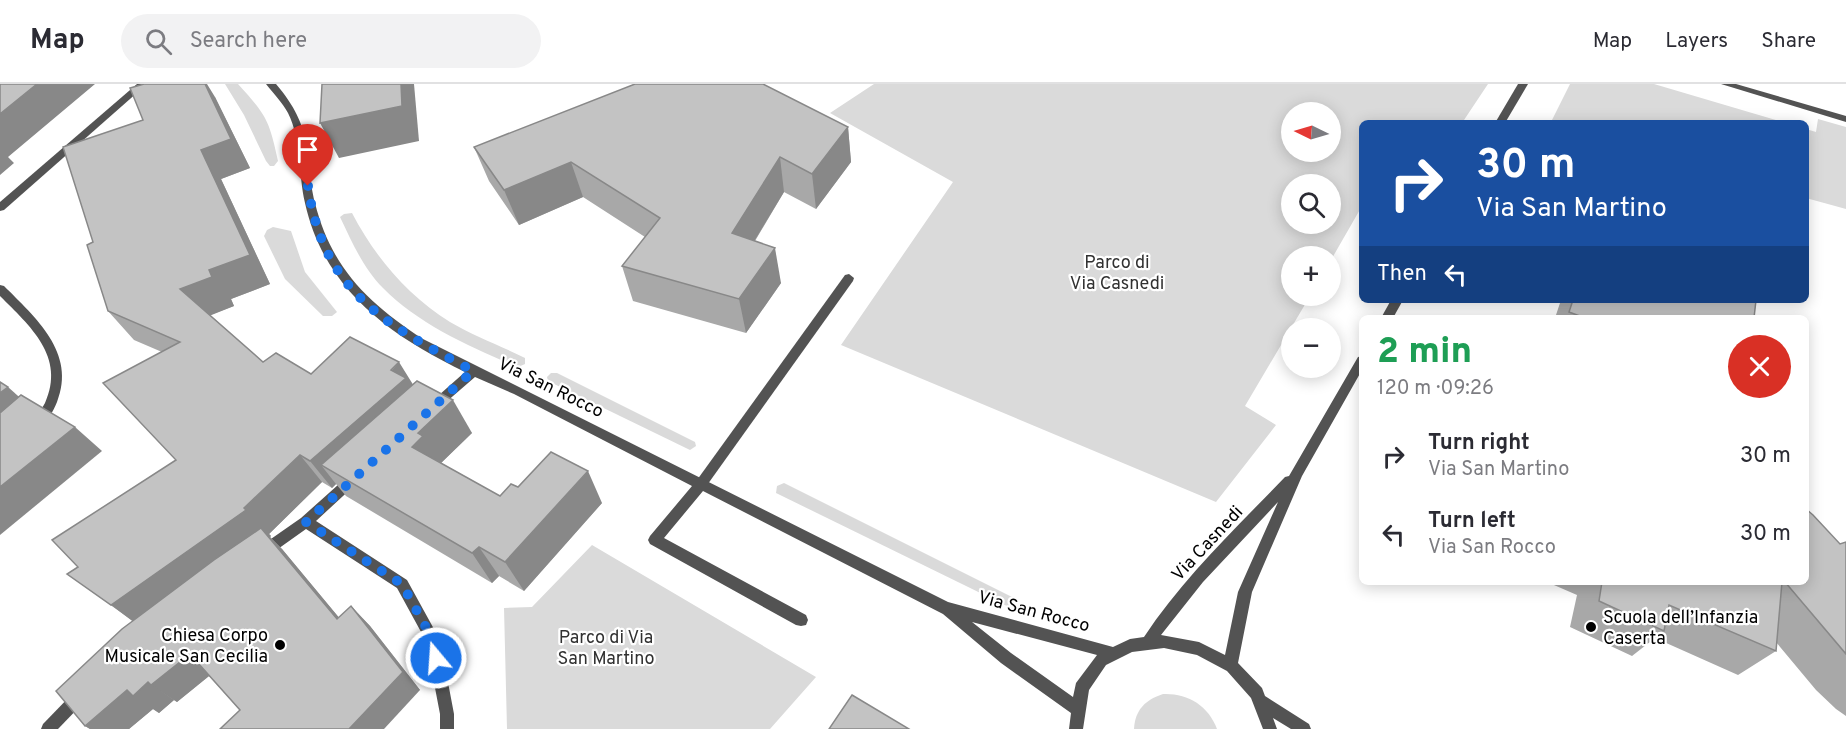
<!DOCTYPE html>
<html lang="en">
<head>
<meta charset="utf-8">
<style>
  :root { --surface:#fff; --page:#f2f2f3; --text:#2b2b33; --muted:#7c7c81; --line:#e1e1e2 }
  body { margin:0; font-family:Overpass,sans-serif; background:var(--page); color:var(--text); height:100vh; display:flex; flex-direction:column; font-size:22px; white-space:nowrap }
  * { box-sizing:border-box; margin:0 }
  p { font-size:20px; color:var(--muted) }
  .icon { flex:none; width:33px; height:33px; fill:none; stroke:currentColor; stroke-width:2; stroke-linecap:round; stroke-linejoin:round }
  .map { position:relative; flex:1; overflow:hidden }
  .drawer { position:absolute; left:1359px; top:231px; width:450px; height:270px; display:flex; flex-direction:column; background:var(--surface); border-radius:9px; box-shadow:0 3px 15px #0003 }
  .drawer>* { flex:none }
  .top-card { position:absolute; left:1359px; top:36px; width:450px; height:183px; border-radius:9px; box-shadow:0 3px 15px #0003; background:#1a4fa0; color:#fff; overflow:hidden }
  .needle { width:39px; rotate:275deg }
  .buttons { position:absolute; left:1281px; top:18px; display:grid; gap:12px }
  .buttons a { display:grid; place-items:center; width:60px; height:60px; border-radius:50%; background:var(--surface); box-shadow:0 3px 15px #0003; font-size:30px }
  .pin { position:absolute; display:grid; place-items:center; width:51px; height:51px; color:#fff; margin:-62px -26px; border-radius:50% 50% 50% 0; rotate:-45deg; box-shadow:0 0 6px #0007 }
  .pin .icon { rotate:45deg }
  .me { position:absolute; width:66px; margin:-33px; rotate:342deg; stroke-linejoin:round; filter:drop-shadow(0 0 4px #0008) }
  .turn { display:flex; align-items:center; gap:21px; height:126px; padding:0 18px; font-size:27px }
  .turn .icon { width:78px; height:78px; stroke-width:2.5 }
  .turn b { display:block; font-size:42px; line-height:51px }
  .then { display:flex; align-items:center; height:57px; padding:0 18px; background:#0003; gap:12px; font-size:22px }
  .round { display:grid; place-items:center; flex:none; width:63px; height:63px; border-radius:32px; background:var(--page) }
  .headline { display:flex; align-items:center; justify-content:space-between; height:102px; padding:0 18px }
  h1 { font-size:36px; font-weight:800; line-height:45px; color:#1e9e55 }
  ul { padding:0; list-style:none }
  li { display:flex; align-items:center; gap:18px; height:78px; padding:0 18px }
  li div { flex:1 }
  li b { display:block; font-size:22px }
  li em { font-style:normal }
  header { display:flex; align-items:center; gap:36px; box-sizing:border-box; height:84px; padding:0 30px; background:var(--surface); border-bottom:2px solid var(--line) }
  header strong { font-size:28px }
  nav { display:flex; gap:33px; margin-inline-start:auto; font-size:21px }
  .search { width:420px; height:54px; background:var(--page); display:flex; align-items:center; gap:15px; box-sizing:border-box; padding:0 21px; border-radius:33px; color:var(--muted); font-size:22px }
  .map>svg:first-child { display:block }
  .green { fill:#dadada; fill-rule:evenodd }
  .lines { fill:none; stroke-linecap:round; stroke-linejoin:round }
  .service { fill:#535353; fill-rule:evenodd }
  .minor { fill:#535353; fill-rule:evenodd }
  .wall { fill:#a8a8a8 }
  .shaded-wall { fill:#888 }
  .building { fill:#c3c3c3; stroke:#888; stroke-width:1.5 }
  .route { stroke:#1a73e8; stroke-width:10; stroke-dasharray:0 18 }
  .poi-dot { fill:#000; stroke:#fff; stroke-width:2 }
  .labels { text-anchor:middle; stroke-width:4.5; stroke-linejoin:round; paint-order:stroke }
  .park-label { font-size:18px; fill:#313131; stroke:#fff }
  .street-label { font-size:18px; fill:#000; stroke:#fff }
  .poi-label { font-size:18px; fill:#000; stroke:#fff; text-anchor:start }
</style>
</head>
<body>
<header>
<strong>Map</strong>
<div class="search"><svg class="icon" aria-label="search" viewBox="0 0 24 24"><circle cx="10" cy="10" r="6"/><path d="M15 15l6 6"/></svg>Search here</div>
<nav><a>Map</a><a>Layers</a><a>Share</a></nav>
</header>
<div class="map">
<svg width="1846" height="645" viewBox="0 0 1846 645">
  <rect width="100%" height="100%" fill="#fff"/>
  <g class="green">
    <path d="M225,0H238C266,31 269,35 278,77L274,82H270L266,77L244,31Z"/>
    <path d="M874,0H1488L1462,39H1362V122L1331,176L1330,172H1292V212H1310L1245,322L1276,341L1216,418L841,261L953,98L830,29ZM1292,28H1330V68H1292ZM1292,100H1330V140H1292Z"/>
    <path d="M1570,0H1654L1786,39L1551,38Z"/>
    <path d="M1818,35L1846,43V125L1806,114V45L1816,48Z"/>
    <path d="M352,129C375,173 407,211 450,238C474,252 501,262 525,274V280L518,283C472,264 418,240 383,204C363,184 352,158 340,133L344,130Z"/>
    <path d="M273,143L291,147L305,188L337,228L332,232H323L285,195L264,152L267,146Z"/>
    <path d="M551,289H557L695,358L696,362L690,366L548,297L547,293Z"/>
    <path d="M784,399L1014,514L1016,518L1009,523L776,409L777,402Z"/>
    <path d="M592,461L816,593L770,645H507L504,524L532,523Z"/>
    <path d="M1163,610C1187,609 1208,621 1217,645H1134C1135,626 1145,616 1163,610Z"/>
  </g>
  <g class="lines">
    <path class="service" d="M849,190L854,194L853,197L705,404L701,405L697,404L695,400L697,396L845,191Z"/>
    <g class="minor">
      <path d="M137,0H147L4,126L0,127V118Z"/>
      <path d="M266,0H276C315,46 303,67 315,119C331,184 369,220 423,255L948,518L1113,563L1130,555L1144,553C1183,494 1236,444 1285,393L1289,392L1358,273L1362,272V286L1302,392L1252,508L1238,579L1262,604L1265,612L1309,640L1311,645H1291L1273,634L1277,645H1263L1251,614L1227,587L1197,571L1164,564L1132,568L1106,581L1089,606L1083,645H1069L1071,629L1001,579L943,530L703,407L664,454L806,531L808,536L806,541L801,542L796,541L650,460L648,456L650,452L692,402L514,310L475,293L438,325H430L428,322L430,319L465,288C389,251 324,205 305,119C298,89 302,57 288,29C282,18 274,10 266,0ZM1278,418L1238,508L1225,571L1199,558L1161,551L1203,498ZM972,538L1097,571L1076,599L1073,613L1011,569Z"/>
      <path d="M1518,0H1528L1505,39H1495Z"/>
      <path d="M1721,0H1736L1846,32V38Z"/>
      <path d="M0,201L4,202C35,233 77,269 57,318C53,328 47,339 37,343L33,341L31,338C35,331 41,327 45,319C66,273 30,242 0,212Z"/>
      <path d="M1391,216H1403L1393,234H1381Z"/>
      <path d="M352,391L356,392L358,396L356,400L316,437L407,496L440,556L454,630V645H440V630L426,557L397,504L306,445L268,472L263,474L258,472L256,468L258,464L301,434L348,392Z"/>
      <path d="M80,605L85,607L87,612L85,617L58,645H41L43,640L75,607Z"/>
    </g>
  </g>
  <g class="wall">
    <path d="M215,13L250,84L221,95L270,200L231,215L234,222L210,231L263,278L311,290L413,301L472,349L441,379L500,412L518,403L602,419L524,507L499,492L492,499L346,412L336,400L332,404L322,398L269,450L271,452L270,453L282,465L339,534L351,522L370,542L420,606L240,626L209,592L177,618L174,616L159,629L153,625L129,645H90L85,642L133,537L67,490L78,483L176,376L162,268L134,256L108,227L93,158Z"/>
    <path d="M848,43L851,78L816,125L784,108L755,157L781,199L746,249L633,217L622,182L645,153L583,113L519,141L489,97L474,63Z"/>
    <path d="M1561,216H1756L1754,234H1555Z"/>
    <path d="M1846,458V632L1836,625L1816,606L1776,558V567L1738,591L1655,554L1632,572L1570,543L1577,511L1547,498H1806L1840,460Z"/>
  </g>
  <g class="shaded-wall">
    <path d="M37,0H95L8,73L14,79L0,91V30Z"/>
    <path d="M205,0H207L215,13L250,84L221,95L270,200L231,215L234,222L204,234L180,205L209,186L201,66Z"/>
    <path d="M401,0H414L419,57L339,74L320,39Z"/>
    <path d="M848,43L851,78L816,125L812,90Z"/>
    <path d="M780,73L784,108L738,184L732,149Z"/>
    <path d="M571,78L583,113L519,141L504,106Z"/>
    <path d="M775,164L781,199L746,249L739,215Z"/>
    <path d="M399,278L417,307L321,381L336,400L332,404L310,377Z"/>
    <path d="M8,303L36,328L0,355V309Z"/>
    <path d="M453,316L472,349L441,379L412,363L418,349Z"/>
    <path d="M75,343L102,367L0,451V403Z"/>
    <path d="M300,371L322,398L269,450L271,452L270,453L282,465L356,554L143,545L111,521L244,424Z"/>
    <path d="M588,387L602,419L524,507L505,478Z"/>
    <path d="M479,463L499,492L492,499L472,469Z"/>
    <path d="M351,522L370,542L420,606L384,645H349Z"/>
    <path d="M190,570L214,588L177,618L151,601Z"/>
    <path d="M148,598L174,616L159,629L153,625L129,645H90L85,642L127,606Z"/>
  </g>
  <g class="building">
    <path d="M0,0H37L0,30Z"/>
    <path d="M144,0H205L231,55L201,66L250,171L209,186L212,193L180,205L263,278L276,269L311,290L350,253L399,278L391,286L406,294L310,377L300,371L244,424L246,426L111,521L67,490L78,483L52,456L176,376L103,299L180,258L108,227L87,161L93,158L63,63L143,36L130,4Z"/>
    <path d="M322,0H401L402,22L320,39Z"/>
    <path d="M635,0H763L848,43L812,90L780,73L732,149L775,164L739,215L622,182L660,134L571,78L504,106L474,63Z"/>
    <path d="M1573,216H1756L1754,234H1585L1569,228Z"/>
    <path d="M417,297L453,316L418,349L423,352L412,363L500,412L511,400L518,403L551,368L588,387L505,478L479,463L472,469L321,381Z"/>
    <path d="M0,298L8,303L0,309Z"/>
    <path d="M21,311L75,343L0,403V329Z"/>
    <path d="M1806,425L1813,431L1840,460L1846,458V570L1785,498H1806Z"/>
    <path d="M261,444L337,535L351,522L403,588L349,645H220L240,626L190,570L151,601L148,598L133,612L127,606L85,642L56,607L122,545L214,476Z"/>
    <path d="M1602,498H1782L1776,567L1669,521L1664,547L1599,517Z"/>
    <path d="M852,611L909,645H829Z"/>
  </g>
  <g class="lines">
    <path class="route" d="M308,102C323,209 387,241 473,287L306,438L402,500L433,556L436,574"/>
  </g>
  <g class="poi-dot">
    <circle cx="1591" cy="543" r="6"/>
    <circle cx="280" cy="561" r="6"/>
  </g>
  <g class="labels">
    <g class="park-label">
      <text x="1117" y="184">Parco di<tspan x="1117" dy="21">Via Casnedi</tspan></text>
      <text x="606" y="559">Parco di Via<tspan x="606" dy="21">San Martino</tspan></text>
    </g>
    <g class="street-label">
      <text transform="translate(551 303) rotate(26)" y="6">Via San Rocco</text>
      <text transform="translate(1207 459) rotate(-47)" y="6">Via Casnedi</text>
      <text transform="translate(1034 527) rotate(15)" y="6">Via San Rocco</text>
    </g>
    <g class="poi-label">
      <text x="1603" y="539">Scuola dell’Infanzia<tspan x="1603" dy="21">Caserta</tspan></text>
      <text x="268" y="557" text-anchor="end">Chiesa Corpo<tspan x="268" dy="21">Musicale San Cecilia</tspan></text>
    </g>
  </g>
</svg>
<div class="buttons">
<a><svg class="needle" viewBox="-14 -14 28 28"><path d="M0-13l5 13h-10z" fill="#e53935"/><path d="M0 13l5-13h-10z" fill="#7c7c81"/></svg></a>
<a><svg class="icon" aria-label="search" viewBox="0 0 24 24"><circle cx="10" cy="10" r="6"/><path d="M15 15l6 6"/></svg></a>
<a>+</a>
<a>−</a>
</div>
<div class="pin" style="left:308px;top:102px;background:#d93025"><svg class="icon" aria-label="arrive" viewBox="0 0 24 24"><path d="M6 21V4h12l-3 4 3 4H6"/></svg></div>
<svg class="me" style="left:436px;top:574px" viewBox="-20 -20 40 40"><circle r="17" fill="#1a73e8" stroke="#fff" stroke-width="3"/><path d="M0-11L8 9 0 5-8 9z" fill="#fff"/></svg>
<div class="top-card">
<div class="turn"><svg class="icon" aria-label="right" viewBox="0 0 24 24"><path d="M7 20v-9h11M14 6l5 5-5 5"/></svg><div><b>30 m</b>Via San Martino</div></div>
<div class="then">Then<svg class="icon" aria-label="left" viewBox="0 0 24 24"><path d="M17 20v-9H6M10 6l-5 5 5 5"/></svg></div>
</div>
<section class="drawer">
<div class="headline"><div><h1>2 min</h1><p>120 m · 09:26</p></div><a class="round" style="background:#d93025;color:#fff"><svg class="icon" aria-label="close" viewBox="0 0 24 24"><path d="M6 6l12 12M18 6L6 18"/></svg></a></div>
<ul>
<li><svg class="icon" aria-label="right" viewBox="0 0 24 24"><path d="M7 20v-9h11M14 6l5 5-5 5"/></svg><div><b>Turn right</b><p>Via San Martino</p></div><em>30 m</em></li>
<li><svg class="icon" aria-label="left" viewBox="0 0 24 24"><path d="M17 20v-9H6M10 6l-5 5 5 5"/></svg><div><b>Turn left</b><p>Via San Rocco</p></div><em>30 m</em></li>
</ul>
</section>
</div>
</body>
</html>
